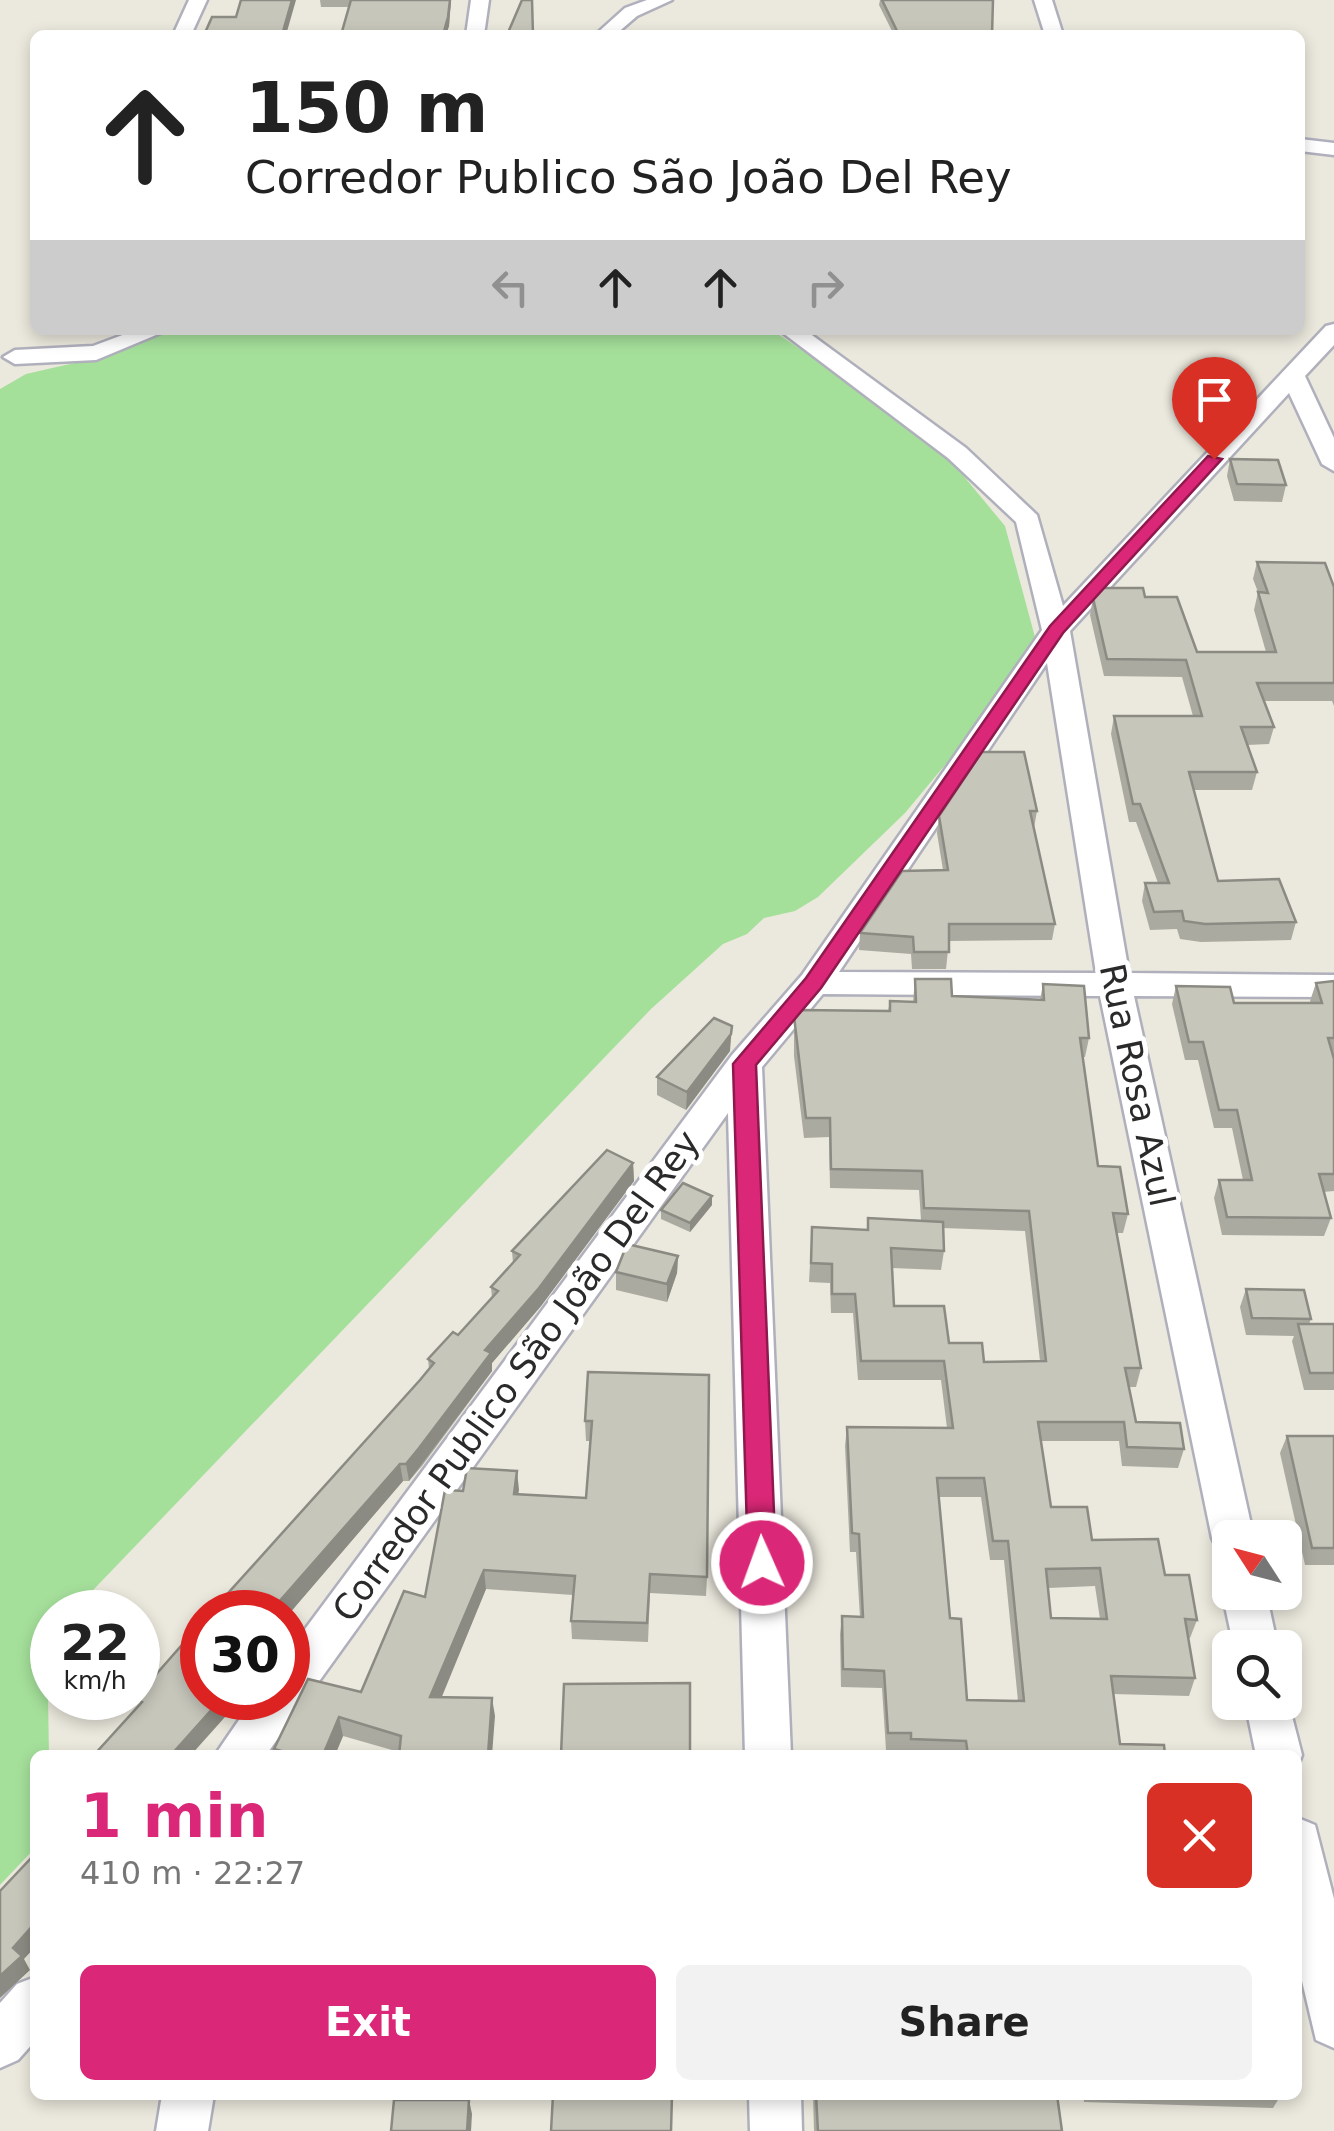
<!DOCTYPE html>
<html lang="en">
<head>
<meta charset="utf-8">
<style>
  :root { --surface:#fff; --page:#f2f2f2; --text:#222; --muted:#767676; --accent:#db2777 }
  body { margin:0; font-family:"DejaVu Sans",sans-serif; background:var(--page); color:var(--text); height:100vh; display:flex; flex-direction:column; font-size:38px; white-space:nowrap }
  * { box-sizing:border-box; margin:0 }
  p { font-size:32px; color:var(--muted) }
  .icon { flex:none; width:55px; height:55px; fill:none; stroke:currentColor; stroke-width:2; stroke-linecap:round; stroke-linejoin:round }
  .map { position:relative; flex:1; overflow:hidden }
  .drawer { position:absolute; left:30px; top:1750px; width:1272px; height:350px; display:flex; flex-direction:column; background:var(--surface); border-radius:15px; box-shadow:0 5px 15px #0003 }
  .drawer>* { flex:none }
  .guide { position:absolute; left:30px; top:30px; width:1275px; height:305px; border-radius:15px; box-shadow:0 5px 15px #0003; background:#fff; color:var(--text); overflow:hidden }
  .needle { width:65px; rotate:306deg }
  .controls { position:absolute; left:1212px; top:1520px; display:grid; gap:20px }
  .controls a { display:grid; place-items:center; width:90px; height:90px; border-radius:15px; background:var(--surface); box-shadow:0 5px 15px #0003; font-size:50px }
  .speed { position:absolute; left:30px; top:1590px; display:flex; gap:20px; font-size:50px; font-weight:700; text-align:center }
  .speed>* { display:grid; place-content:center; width:130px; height:130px; border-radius:50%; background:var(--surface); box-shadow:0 5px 15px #0003; line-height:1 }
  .speed small { font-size:25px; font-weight:400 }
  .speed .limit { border:15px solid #d22; background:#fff; color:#111 }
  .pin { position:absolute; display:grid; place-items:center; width:85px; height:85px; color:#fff; margin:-102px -42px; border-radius:50% 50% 50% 0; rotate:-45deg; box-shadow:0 0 10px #0007 }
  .pin .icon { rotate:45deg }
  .me { position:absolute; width:110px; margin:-55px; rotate:358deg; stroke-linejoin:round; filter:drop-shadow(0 0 8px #0008) }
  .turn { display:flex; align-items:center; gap:35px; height:210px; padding:0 50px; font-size:45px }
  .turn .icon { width:130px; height:130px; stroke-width:2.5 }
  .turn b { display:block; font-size:70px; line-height:85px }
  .lanes { display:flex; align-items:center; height:95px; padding:0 50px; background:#0003; justify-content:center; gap:50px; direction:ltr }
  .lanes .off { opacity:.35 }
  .round { display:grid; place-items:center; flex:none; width:105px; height:105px; border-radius:15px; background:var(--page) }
  .summary { display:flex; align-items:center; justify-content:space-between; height:170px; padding:0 50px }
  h1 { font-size:60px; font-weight:700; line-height:75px; color:var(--accent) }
  .button { display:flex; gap:20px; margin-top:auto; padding:20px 50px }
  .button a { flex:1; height:115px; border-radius:15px; background:var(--accent); color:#fff; font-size:40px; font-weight:700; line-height:115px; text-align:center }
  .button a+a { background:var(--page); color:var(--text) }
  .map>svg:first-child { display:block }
  .green { fill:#a5e09b }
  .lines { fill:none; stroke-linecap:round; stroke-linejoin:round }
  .street-casing { stroke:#b0b0bd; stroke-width:5 }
  .street { fill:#fff; fill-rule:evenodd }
  .wall { fill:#abaaa1; fill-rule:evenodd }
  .shaded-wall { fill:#8b8b83 }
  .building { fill:#c7c6bb; stroke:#8b8b83; stroke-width:2.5; fill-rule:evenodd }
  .route { fill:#db2777; stroke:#8e194d; stroke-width:2.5 }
  .labels { text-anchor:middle; stroke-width:10; stroke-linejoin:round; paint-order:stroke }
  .street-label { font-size:35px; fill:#2a2a2a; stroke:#fff }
</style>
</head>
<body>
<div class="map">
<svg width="1334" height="2131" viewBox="0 0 1334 2131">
  <rect width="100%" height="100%" fill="#ebe8dd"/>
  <path class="green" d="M152,330H772L933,439L1005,526L1039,652L905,813L818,897L795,911L764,918L747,934L723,944L651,1009L72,1612H52V1633L47,1639L49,1755H35V1848L0,1885V389L26,374L118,353Z"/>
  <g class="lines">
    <defs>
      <g id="street">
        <path d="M189,0H207L191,35H173Z"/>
        <path d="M471,0H489L484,35H466Z"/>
        <path d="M647,0H672L637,16L615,35H595L625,8Z"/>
        <path d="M1034,0H1052L1063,35H1045Z"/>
        <path d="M1300,139L1334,143V155L1300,151Z"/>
        <path d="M1334,324V345L1305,376L1334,438V471L1322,464L1289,393L1070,631L1129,973L1334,975V997L1134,996L1254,1538H1230V1556L1218,1551L1212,1538L1100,996L823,994L762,1067L791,1755H745L728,1113L266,1755H215L254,1698H288V1652L732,1055L802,975L1042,630L1016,522L948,458L779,330H805L966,448L1037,515L1063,606L1326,326ZM1047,663L1096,973L839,972Z"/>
        <path d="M136,330H168L96,360L15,364L3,357L15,350L93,346Z"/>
        <path d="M1228,1578L1230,1592H1266L1278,1648H1234L1222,1592Z"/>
        <path d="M1285,1689L1302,1755L1298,1766V1755H1256L1245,1702H1285Z"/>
        <path d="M1298,1818L1315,1825L1334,1899V2048L1316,2040L1298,1964Z"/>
        <path d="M35,1977V2041L18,2060L0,2068V2003L17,1984Z"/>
        <path d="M162,2095H214L208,2131H156Z"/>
        <path d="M749,2095H801L802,2131H750Z"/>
      </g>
    </defs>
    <use href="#street" class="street-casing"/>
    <use href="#street" class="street"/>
  </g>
  <g class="wall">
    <path d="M320,0H451L449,26L446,35H341L349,7H321Z"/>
    <path d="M880,0H993L992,35H894L879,5Z"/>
    <path d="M1230,459L1286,485L1282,502L1234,501L1227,476Z"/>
    <path d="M1257,562L1334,587V706L1332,701H1264L1274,727L1269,744L1247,745L1257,772L1252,790H1194L1218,881L1296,922L1291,940L1201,942L1180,939L1177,929L1150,930L1142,901L1145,883H1158L1136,822H1129L1111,734L1114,716H1193L1182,677L1104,676L1090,615L1093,598L1145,597L1197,652H1266L1254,610L1258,592L1253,579Z"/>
    <path d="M1037,811L1034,828L1055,924L1052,940L949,941L946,969H912L911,954L859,950L860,933L943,870L937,833L939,816Z"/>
    <path d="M915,979L952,996L1040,1000L1043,984L1089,1038L1085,1057H1083L1098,1166L1128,1214L1123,1233H1116L1141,1368L1136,1387H1129L1136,1422L1184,1449L1178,1468L1122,1466L1119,1441H1041L1051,1507L1092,1540L1165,1575L1197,1620L1190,1638H1188L1195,1678L1189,1696L1113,1694L1120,1744L1165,1755H908V1751L886,1750L882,1688L841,1687L840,1634L842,1616L860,1617L856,1552H850L845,1446L847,1427L947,1428L941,1380H858L853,1313H831L830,1283L809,1282L812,1227L867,1230L868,1218L921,1220L919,1190L830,1188L829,1137L804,1138L794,1056V1016L888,1011L890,1001L913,1002ZM943,1228L1025,1231L1040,1361L984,1362L949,1343L894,1306L892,1268L941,1270L944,1251ZM939,1497H981L990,1560H1004L1018,1701L967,1700L950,1618ZM1095,1586L1100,1619L1051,1618L1048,1588Z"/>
    <path d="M1334,981V1191L1323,1192L1331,1218L1324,1236L1222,1235L1214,1198L1219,1180H1243L1232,1128H1214L1198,1060H1185L1172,1004L1176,986L1234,1003H1311L1310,1001L1316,983Z"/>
    <path d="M730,1051L686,1110L657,1095V1077Z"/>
    <path d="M633,1163L634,1181L541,1306L492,1363V1371L422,1466L409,1481H403L288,1615L420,1380L429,1369L428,1359L458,1335L492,1298L491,1287L513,1263L512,1251Z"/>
    <path d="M712,1205L690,1232L661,1219V1210Z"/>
    <path d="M678,1256L677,1273L667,1302L616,1290V1272Z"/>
    <path d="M1246,1289L1311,1319L1309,1324H1334V1390H1304L1292,1341L1294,1336L1246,1335L1240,1307Z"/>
    <path d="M588,1372L707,1577L706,1596L650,1593L648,1642L572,1639L571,1621L573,1595L486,1589L441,1697L495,1716L399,1752L343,1736L335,1755H276L274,1749L361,1692L425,1597L463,1491L517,1471L518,1494L586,1498L590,1441H586L585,1421Z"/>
    <path d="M1287,1436H1334V1565H1305L1280,1453Z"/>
    <path d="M813,2095H1057L1062,2131H814Z"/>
    <path d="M1083,2095H1281L1273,2108L1084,2102Z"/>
  </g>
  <g class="shaded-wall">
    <path d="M292,0H296L286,35H282Z"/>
    <path d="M450,0H451L449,26L446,35H443Z"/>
    <path d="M732,1026L730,1051L686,1110L687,1092Z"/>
    <path d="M633,1163L634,1181L541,1306L492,1363V1371L409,1481L406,1464L485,1350Z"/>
    <path d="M712,1196V1205L690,1232V1223Z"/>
    <path d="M678,1256L677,1273L667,1302V1284Z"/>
    <path d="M400,1464L403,1481L288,1615V1612H270Z"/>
    <path d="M517,1471L519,1490L515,1513L514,1494Z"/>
    <path d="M484,1570L486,1589L434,1716L430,1697Z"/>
    <path d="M222,1698H242L191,1755H171Z"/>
    <path d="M492,1698L495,1716L492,1755H488Z"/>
    <path d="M339,1717L343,1736L335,1755H323Z"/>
    <path d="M35,1923V1947L24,1959L30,1970L0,1998V1976L13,1948Z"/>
    <path d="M469,2100L472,2114L471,2131H467Z"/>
  </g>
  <g class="building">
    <path d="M241,0H292L282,35H204L212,17H236Z"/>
    <path d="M351,0H450L448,17L443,35H341Z"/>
    <path d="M522,0H532L533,35H507Z"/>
    <path d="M882,0H993L992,35H899Z"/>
    <path d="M1230,459L1278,460L1286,485L1237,484Z"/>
    <path d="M1257,562L1325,563L1334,587V683H1257L1274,727H1241L1257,772H1189L1218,881L1279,879L1296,922L1205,924L1184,921L1182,911L1154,912L1145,883H1169L1140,804H1133L1114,716H1202L1186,660L1107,659L1093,598L1102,588H1143L1145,597H1177L1197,652H1276L1258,592L1268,593Z"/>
    <path d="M982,752H1024L1037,811H1030L1055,924H949V952H914L913,937L860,933L902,871L948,870L939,816Z"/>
    <path d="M915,979H951L952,996L1044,1000L1043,984L1084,986L1089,1038H1080L1098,1166L1120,1167L1128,1214L1113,1213L1141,1368H1125L1136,1422L1180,1423L1184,1449L1127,1447L1124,1422H1038L1051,1507H1087L1092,1540L1158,1539L1165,1575H1189L1197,1620L1185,1619L1195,1678L1111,1676L1120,1744L1164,1745L1165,1755H968L966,1741L911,1739V1733H888L884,1671L843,1669L842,1616L863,1617L859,1534L852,1533L847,1427L953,1428L944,1361H861L855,1294H832V1264L811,1263L812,1227L868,1230V1218L943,1222L944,1251L891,1248L894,1306H944L949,1343H982L984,1362L1046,1361L1029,1211L924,1208L922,1171L831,1169L830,1118H806L794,1016L799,1010L890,1011V1001L916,1002ZM937,1478H984L993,1541H1008L1024,1701L967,1700L961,1619L950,1618ZM1100,1568L1107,1619L1051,1618L1046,1569Z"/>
    <path d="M1334,981V1038H1328L1334,1059V1174H1319L1331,1218L1227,1217L1219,1180H1252L1237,1110H1219L1203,1042H1189L1176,986L1230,987L1234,1003H1322L1316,983Z"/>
    <path d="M714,1018L732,1026L731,1034L687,1092L657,1077Z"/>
    <path d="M607,1150L633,1163L539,1288L485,1350L491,1353L419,1448L406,1464H400L270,1612H211L420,1380L434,1363L428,1359L453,1332L458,1335L498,1291L491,1287L520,1255L512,1251Z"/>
    <path d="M683,1183L712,1196L690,1223L661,1210Z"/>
    <path d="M627,1244L678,1256L667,1284L616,1272Z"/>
    <path d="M1246,1289L1304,1290L1311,1319L1252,1318Z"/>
    <path d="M1298,1324H1334V1373H1310Z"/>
    <path d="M588,1372L709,1375L707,1577L650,1574L647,1623L571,1621L575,1576L484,1570L430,1697L492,1698L488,1755H399L401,1736L339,1717L323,1755H296L274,1749L308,1679L361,1692L404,1591L425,1597L445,1490L463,1491L467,1468L517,1471L514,1494L586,1498L592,1421H585Z"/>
    <path d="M1287,1436H1334V1548H1312Z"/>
    <path d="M202,1622V1698H222L171,1755H94L142,1702L135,1698H138V1695Z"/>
    <path d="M690,1683V1755H561L564,1684Z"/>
    <path d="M35,1854V1923L13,1948L22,1956L0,1976V1891Z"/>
    <path d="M553,2095H672L671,2131H551Z"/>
    <path d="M816,2095H1057L1062,2131H818Z"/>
    <path d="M394,2100H469L467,2131H391Z"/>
  </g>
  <path class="route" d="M1208,456L1222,459L1063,633L821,988L756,1065L776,1563L772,1572L762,1575L752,1572L748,1563L733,1064L806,978L1050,626Z"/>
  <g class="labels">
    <g class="street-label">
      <text transform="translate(1137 1085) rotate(78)" y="12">Rua Rosa Azul</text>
      <text transform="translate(516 1376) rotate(-54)" y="12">Corredor Publico São João Del Rey</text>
    </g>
  </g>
</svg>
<div class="controls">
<a><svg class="needle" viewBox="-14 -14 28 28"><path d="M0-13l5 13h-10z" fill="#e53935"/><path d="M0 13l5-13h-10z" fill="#767676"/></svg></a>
<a><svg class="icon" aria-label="search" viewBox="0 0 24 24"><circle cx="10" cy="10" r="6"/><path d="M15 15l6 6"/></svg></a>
</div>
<div class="speed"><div>22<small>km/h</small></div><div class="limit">30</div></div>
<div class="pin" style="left:1214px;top:459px;background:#d93025"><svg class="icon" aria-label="arrive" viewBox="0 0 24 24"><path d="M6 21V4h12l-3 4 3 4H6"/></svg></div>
<svg class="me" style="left:762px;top:1563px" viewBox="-20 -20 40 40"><circle r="17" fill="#db2777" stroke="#fff" stroke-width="3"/><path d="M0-11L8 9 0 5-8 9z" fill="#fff"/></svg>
<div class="guide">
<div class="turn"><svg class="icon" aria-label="ahead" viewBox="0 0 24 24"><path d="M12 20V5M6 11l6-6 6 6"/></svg><div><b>150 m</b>Corredor Publico São João Del Rey</div></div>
<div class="lanes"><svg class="icon off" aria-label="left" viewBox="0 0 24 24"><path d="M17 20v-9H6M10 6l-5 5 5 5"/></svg><svg class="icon" aria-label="ahead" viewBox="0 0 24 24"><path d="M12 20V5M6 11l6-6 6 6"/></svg><svg class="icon" aria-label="ahead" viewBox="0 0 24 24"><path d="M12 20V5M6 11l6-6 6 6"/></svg><svg class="icon off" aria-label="right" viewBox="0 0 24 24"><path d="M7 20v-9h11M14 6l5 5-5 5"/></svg></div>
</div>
<section class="drawer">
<div class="summary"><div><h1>1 min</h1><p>410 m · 22:27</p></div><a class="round" style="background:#d93025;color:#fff"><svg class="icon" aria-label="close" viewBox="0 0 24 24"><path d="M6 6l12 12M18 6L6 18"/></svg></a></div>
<div class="button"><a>Exit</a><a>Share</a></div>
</section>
</div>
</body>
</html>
